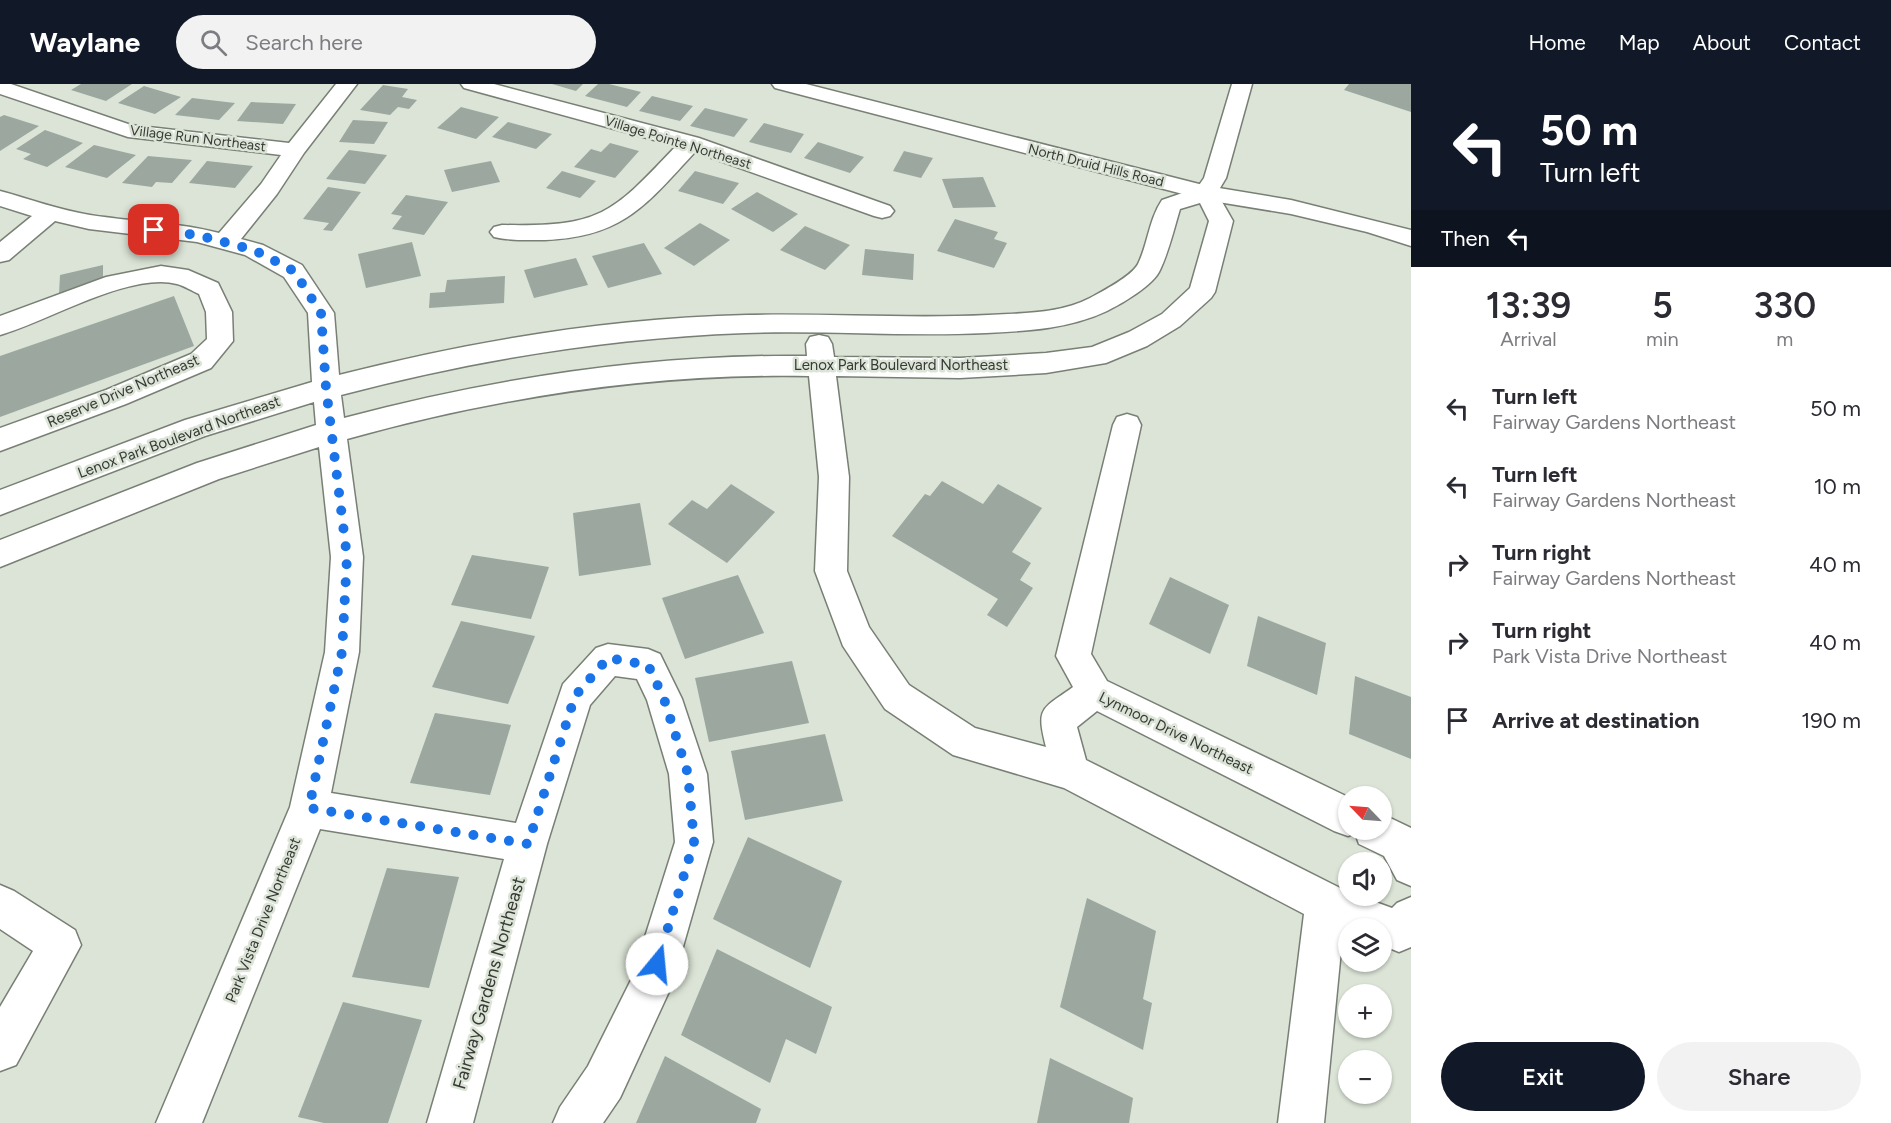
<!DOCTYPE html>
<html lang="en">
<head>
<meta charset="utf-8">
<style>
  :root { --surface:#fff; --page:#f2f2f3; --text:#2b2b33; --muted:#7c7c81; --accent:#111827 }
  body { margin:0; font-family:Figtree,sans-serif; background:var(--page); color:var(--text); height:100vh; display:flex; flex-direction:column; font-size:22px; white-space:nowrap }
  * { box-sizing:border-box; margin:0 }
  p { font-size:20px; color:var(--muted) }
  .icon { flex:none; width:33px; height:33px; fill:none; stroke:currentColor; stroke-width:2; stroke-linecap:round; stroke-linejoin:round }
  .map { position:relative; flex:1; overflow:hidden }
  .panel { display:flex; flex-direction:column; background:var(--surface); width:480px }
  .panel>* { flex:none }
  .top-card { background:#111827; color:#fff; overflow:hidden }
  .needle { width:39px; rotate:295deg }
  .controls { position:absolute; left:1338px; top:702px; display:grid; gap:12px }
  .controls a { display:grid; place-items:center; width:54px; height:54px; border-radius:50%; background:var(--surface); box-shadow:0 2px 4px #0004; font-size:30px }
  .pin { position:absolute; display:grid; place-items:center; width:51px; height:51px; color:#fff; margin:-26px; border-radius:12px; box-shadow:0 3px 9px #0006 }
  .me { position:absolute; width:66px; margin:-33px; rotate:17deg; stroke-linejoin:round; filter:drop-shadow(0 0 4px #0008) }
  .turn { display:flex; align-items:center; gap:21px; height:126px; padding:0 30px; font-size:27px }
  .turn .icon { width:78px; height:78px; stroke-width:2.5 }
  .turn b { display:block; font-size:42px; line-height:51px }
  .then { display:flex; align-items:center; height:57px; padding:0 30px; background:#0003; gap:12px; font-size:22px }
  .eta { display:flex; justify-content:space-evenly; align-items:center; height:102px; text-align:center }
  .eta b { font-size:36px; font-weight:600; line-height:42px }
  .primary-button { display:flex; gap:12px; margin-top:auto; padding:12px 30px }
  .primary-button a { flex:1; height:69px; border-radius:36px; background:var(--accent); color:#fff; font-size:24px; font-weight:600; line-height:69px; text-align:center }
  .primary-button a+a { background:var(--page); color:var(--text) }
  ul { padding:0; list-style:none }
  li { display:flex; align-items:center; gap:18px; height:78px; padding:0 30px }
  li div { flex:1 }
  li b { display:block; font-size:22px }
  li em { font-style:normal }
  header { display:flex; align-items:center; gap:36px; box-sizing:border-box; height:84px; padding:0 30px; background:var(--accent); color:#fff }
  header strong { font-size:28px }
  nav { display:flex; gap:33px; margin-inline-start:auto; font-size:21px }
  .search { width:420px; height:54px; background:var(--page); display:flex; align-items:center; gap:15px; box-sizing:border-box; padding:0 21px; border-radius:33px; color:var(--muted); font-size:22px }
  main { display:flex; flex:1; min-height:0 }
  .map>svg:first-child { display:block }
  .building { fill:#9ba79f }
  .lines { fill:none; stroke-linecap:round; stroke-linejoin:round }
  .minor-casing { stroke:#787f74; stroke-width:3 }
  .major-casing { stroke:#787f74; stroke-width:3 }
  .minor { fill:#fff; fill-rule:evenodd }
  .major { fill:#fff; fill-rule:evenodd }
  .route { stroke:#1a73e8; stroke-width:10; stroke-dasharray:0 18 }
  .labels { text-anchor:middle; stroke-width:5; stroke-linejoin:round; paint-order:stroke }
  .far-street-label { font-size:14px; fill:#373a35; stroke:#dce4d7 }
  .street-label { font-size:15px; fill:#373a35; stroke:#dce4d7 }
  .near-street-label { font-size:18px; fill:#373a35; stroke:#dce4d7 }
</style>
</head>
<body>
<header>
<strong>Waylane</strong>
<div class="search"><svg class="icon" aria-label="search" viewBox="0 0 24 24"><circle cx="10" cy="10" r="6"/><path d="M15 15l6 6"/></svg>Search here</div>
<nav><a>Home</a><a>Map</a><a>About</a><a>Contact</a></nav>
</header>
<main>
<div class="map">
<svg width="1411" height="1039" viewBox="0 0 1411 1039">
  <rect width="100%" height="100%" fill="#dce4d7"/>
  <g class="building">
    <path d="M81,0H132L106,17L71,6Z"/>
    <path d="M552,0H583L576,7Z"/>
    <path d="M598,0H609L641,8L627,23L585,12Z"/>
    <path d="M1349,0H1411V28L1344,6Z"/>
    <path d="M383,1L408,5L402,13L417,16L409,25L398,23L390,31L360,26Z"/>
    <path d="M144,2L181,13L155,30L118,19Z"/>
    <path d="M652,12L693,22L680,37L639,27Z"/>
    <path d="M192,14L235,19L219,36L175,31Z"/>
    <path d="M251,18L296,20L283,40L237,37Z"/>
    <path d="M461,23L499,33L476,55L437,44Z"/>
    <path d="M705,24L748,35L734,53L690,42Z"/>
    <path d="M4,31L39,42L0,67V33Z"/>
    <path d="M353,36L388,38L374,60L339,58Z"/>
    <path d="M508,38L552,50L536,65L492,53Z"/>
    <path d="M764,39L804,50L791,69L749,58Z"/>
    <path d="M45,46L83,59L47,83L23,75L31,70L16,65Z"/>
    <path d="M818,58L864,73L850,89L804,74Z"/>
    <path d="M610,59L639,67L615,94L574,83L591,65L601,68Z"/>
    <path d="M94,61L136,71L107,94L65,83Z"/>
    <path d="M349,66L387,71L365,100L326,95Z"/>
    <path d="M904,67L933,74L921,94L893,87Z"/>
    <path d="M148,72L192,76L172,99L156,98L152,103L122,99Z"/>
    <path d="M207,77L253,82L235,104L189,99Z"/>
    <path d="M491,77L500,98L452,108L444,86Z"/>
    <path d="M562,87L596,97L580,114L546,104Z"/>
    <path d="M695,87L739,99L723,120L678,107Z"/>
    <path d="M983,93L996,123L953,124L942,95Z"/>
    <path d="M328,103L361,108L332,147L323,146L329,139L303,135Z"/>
    <path d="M757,108L798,130L773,148L731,125Z"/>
    <path d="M406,111L448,118L424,151L392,145L402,132L391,130Z"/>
    <path d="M955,135L998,148L994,155L1007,159L994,184L937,167Z"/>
    <path d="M700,139L730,156L694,182L664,164Z"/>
    <path d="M805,142L850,161L825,186L780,166Z"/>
    <path d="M412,158L421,192L366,204L358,170Z"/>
    <path d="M644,159L662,190L608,204L592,172Z"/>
    <path d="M865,165L914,170L913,196L862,191Z"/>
    <path d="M576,174L588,201L534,214L524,186Z"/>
    <path d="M103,181V200L59,210L60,191Z"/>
    <path d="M505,192L504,219L429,224L430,209L445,208L447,196Z"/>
    <path d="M174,212L194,262L0,333V272Z"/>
    <path d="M942,397L983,420L998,400L1042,424L1012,468L1031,479L1020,496L1033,504L1007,543L987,531L998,515L892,452L925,410L930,412Z"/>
    <path d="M731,400L775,428L727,479L668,440L692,416L707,425Z"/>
    <path d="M640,419L651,481L579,492L573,429Z"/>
    <path d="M472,471L549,483L531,535L451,521Z"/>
    <path d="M738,491L764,549L685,575L662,514Z"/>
    <path d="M1170,493L1229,521L1210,570L1149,540Z"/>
    <path d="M1258,532L1326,559L1317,611L1247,582Z"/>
    <path d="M461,537L535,552L508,620L432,603Z"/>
    <path d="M792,577L809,639L709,658L695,594Z"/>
    <path d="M1355,592L1411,613V675L1349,650Z"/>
    <path d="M435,629L511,641L490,711L410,699Z"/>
    <path d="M825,650L843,717L745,736L731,667Z"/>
    <path d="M748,753L842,797L810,884L713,835Z"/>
    <path d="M387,784L459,793L429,904L352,893Z"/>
    <path d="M1087,814L1156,847L1143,915L1152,919L1143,966L1060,923Z"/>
    <path d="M717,865L832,923L816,970L786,955L770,999L681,951Z"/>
    <path d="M343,918L422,936L388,1039H324L298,1033Z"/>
    <path d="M665,972L761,1025L756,1039H636Z"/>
    <path d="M1050,974L1133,1014L1129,1039H1037Z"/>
  </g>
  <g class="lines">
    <defs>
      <g id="minor">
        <path d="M0,0H11L131,41L289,59L336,0H357L304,69L277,110L241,155L263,161L302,181L334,229L339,291C472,257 610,234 747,231C827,229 908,235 988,231C1022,229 1059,230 1090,214C1103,207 1132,192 1138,180C1148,160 1149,135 1162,116L1197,104L1204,94L1232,0H1252L1226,94L1217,109L1233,137L1215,208L1211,214L1180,242L1147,262L1106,279L1046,289L960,294L836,292L849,393L847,487L869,543L909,601L975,644L1046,663C1036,623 1041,626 1073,603L1056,572L1113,341L1117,333L1127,330L1137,333L1141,341L1091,570L1107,597L1348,713V746H1382V730L1411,744V802L1397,796L1384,772L1359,760L1355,749L1348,752L1334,747L1097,627L1077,643L1086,676L1348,808V812H1359L1392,824L1397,819L1411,813V863L1399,868L1382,861V844H1348V848L1343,846L1324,1039H1278L1304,830L1064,704L953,671L885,625L843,562L815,487L819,393L809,292C652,289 498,313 347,355L363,473L359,568L331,709L516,739L563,600L596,564L608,560L648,565L660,570L682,615L707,690L713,758L672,901L620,1014L603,1039H553L560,1023L588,982L632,894L675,758L669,690L647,616L637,595L615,592L590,621L547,760L473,1039H427L504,775L320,745L202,1039H156L290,723L325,568L331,473L319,363L219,395L0,483V456L197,379L316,341L314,318L205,352L0,431V406L185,336L312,298L308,229L284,193L245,171L197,158L89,145L55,137L9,176L0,178V158L32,132L0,122V107C30,115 59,126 90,131C133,138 177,138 219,149L261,100L281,71L128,53L0,10ZM1200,119L1209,137L1190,204L1162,230L1129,248L1092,263L1046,269L960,274L834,273L832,260L828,253L819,251L810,253L806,260L807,272C650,270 495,294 344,334L341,311C473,276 609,254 745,249C826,246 906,253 986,249C1027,247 1069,245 1107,227C1121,220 1154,201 1160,186C1169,167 1174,145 1180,125Z"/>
        <path d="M461,0H494L699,54L890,122L894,127L890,132L882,134L874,132L695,68C646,121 623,153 545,156C528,156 510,157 494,153L490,148L494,143L502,141C600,143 611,131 676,62L464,4Z"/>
        <path d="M161,182L188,186L218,199L232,228L233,257L211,284L126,320L0,367V344L106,306L191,270L207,255L206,228L199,210C192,207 185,202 177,200C131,187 46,238 0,251V232L106,193Z"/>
        <path d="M0,801L14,807L75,846L81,861L16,981L0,987V923L33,867L0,845Z"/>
      </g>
      <path id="major" d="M772,0H806L1207,102L1291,116L1411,146V162L1367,148L1291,130L1206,116L775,4Z"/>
    </defs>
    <use href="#minor" class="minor-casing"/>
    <use href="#major" class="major-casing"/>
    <use href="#minor" class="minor"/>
    <use href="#major" class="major"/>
  </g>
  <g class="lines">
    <path class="route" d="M154,146L197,151L254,166L294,187L321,229L326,304L347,473L342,568L309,724L528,760L575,612L608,574L648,581L664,615L688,690L694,758L657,880"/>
  </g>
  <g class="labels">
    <g class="far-street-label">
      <text transform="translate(198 54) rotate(7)" y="5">Village Run Northeast</text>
      <text transform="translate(678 58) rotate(17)" y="5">Village Pointe Northeast</text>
      <text transform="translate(1096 81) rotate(14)" y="5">North Druid Hills Road</text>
    </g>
    <g class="street-label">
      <text x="901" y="286">Lenox Park Boulevard Northeast</text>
      <text transform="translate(123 307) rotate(-23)" y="5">Reserve Drive Northeast</text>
      <text transform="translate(179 353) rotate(-20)" y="5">Lenox Park Boulevard Northeast</text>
      <text transform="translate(1176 649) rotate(26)" y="5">Lynmoor Drive Northeast</text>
      <text transform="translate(263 836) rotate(-68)" y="5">Park Vista Drive Northeast</text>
    </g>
    <g class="near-street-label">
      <text transform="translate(489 899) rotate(-74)" y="6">Fairway Gardens Northeast</text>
    </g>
  </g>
</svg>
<div class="controls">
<a><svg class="needle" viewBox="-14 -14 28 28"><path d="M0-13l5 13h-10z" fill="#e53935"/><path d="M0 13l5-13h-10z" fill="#7c7c81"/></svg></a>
<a><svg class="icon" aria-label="sound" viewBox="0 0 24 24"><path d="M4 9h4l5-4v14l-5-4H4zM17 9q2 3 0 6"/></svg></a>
<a><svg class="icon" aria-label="layers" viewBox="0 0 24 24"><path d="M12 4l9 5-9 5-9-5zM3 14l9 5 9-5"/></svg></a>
<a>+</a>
<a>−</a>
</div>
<div class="pin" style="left:154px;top:146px;background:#d93025"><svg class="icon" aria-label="arrive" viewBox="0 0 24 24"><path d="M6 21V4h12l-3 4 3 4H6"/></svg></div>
<svg class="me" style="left:657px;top:880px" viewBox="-20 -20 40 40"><circle r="19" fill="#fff"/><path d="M0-13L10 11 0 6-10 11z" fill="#1a73e8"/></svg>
</div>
<section class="panel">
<div class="top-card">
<div class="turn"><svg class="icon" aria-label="left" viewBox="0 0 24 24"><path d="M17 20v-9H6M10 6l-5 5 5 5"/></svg><div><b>50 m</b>Turn left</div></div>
<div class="then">Then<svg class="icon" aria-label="left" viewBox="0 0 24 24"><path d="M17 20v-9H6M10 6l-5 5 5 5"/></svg></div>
</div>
<div class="eta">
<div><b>13:39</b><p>Arrival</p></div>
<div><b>5</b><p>min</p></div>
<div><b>330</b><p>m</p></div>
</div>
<ul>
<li><svg class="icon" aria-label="left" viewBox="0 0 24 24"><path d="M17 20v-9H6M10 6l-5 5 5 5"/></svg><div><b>Turn left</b><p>Fairway Gardens Northeast</p></div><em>50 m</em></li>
<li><svg class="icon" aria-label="left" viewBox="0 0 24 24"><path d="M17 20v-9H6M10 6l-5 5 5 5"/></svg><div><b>Turn left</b><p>Fairway Gardens Northeast</p></div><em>10 m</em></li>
<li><svg class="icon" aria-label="right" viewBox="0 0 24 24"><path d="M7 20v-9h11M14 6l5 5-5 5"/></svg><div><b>Turn right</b><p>Fairway Gardens Northeast</p></div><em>40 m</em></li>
<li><svg class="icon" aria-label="right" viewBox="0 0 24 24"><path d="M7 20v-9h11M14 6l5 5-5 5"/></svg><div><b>Turn right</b><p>Park Vista Drive Northeast</p></div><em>40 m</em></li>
<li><svg class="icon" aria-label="arrive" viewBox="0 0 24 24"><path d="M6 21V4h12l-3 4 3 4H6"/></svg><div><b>Arrive at destination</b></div><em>190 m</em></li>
</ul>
<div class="primary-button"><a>Exit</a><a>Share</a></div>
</section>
</main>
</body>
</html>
